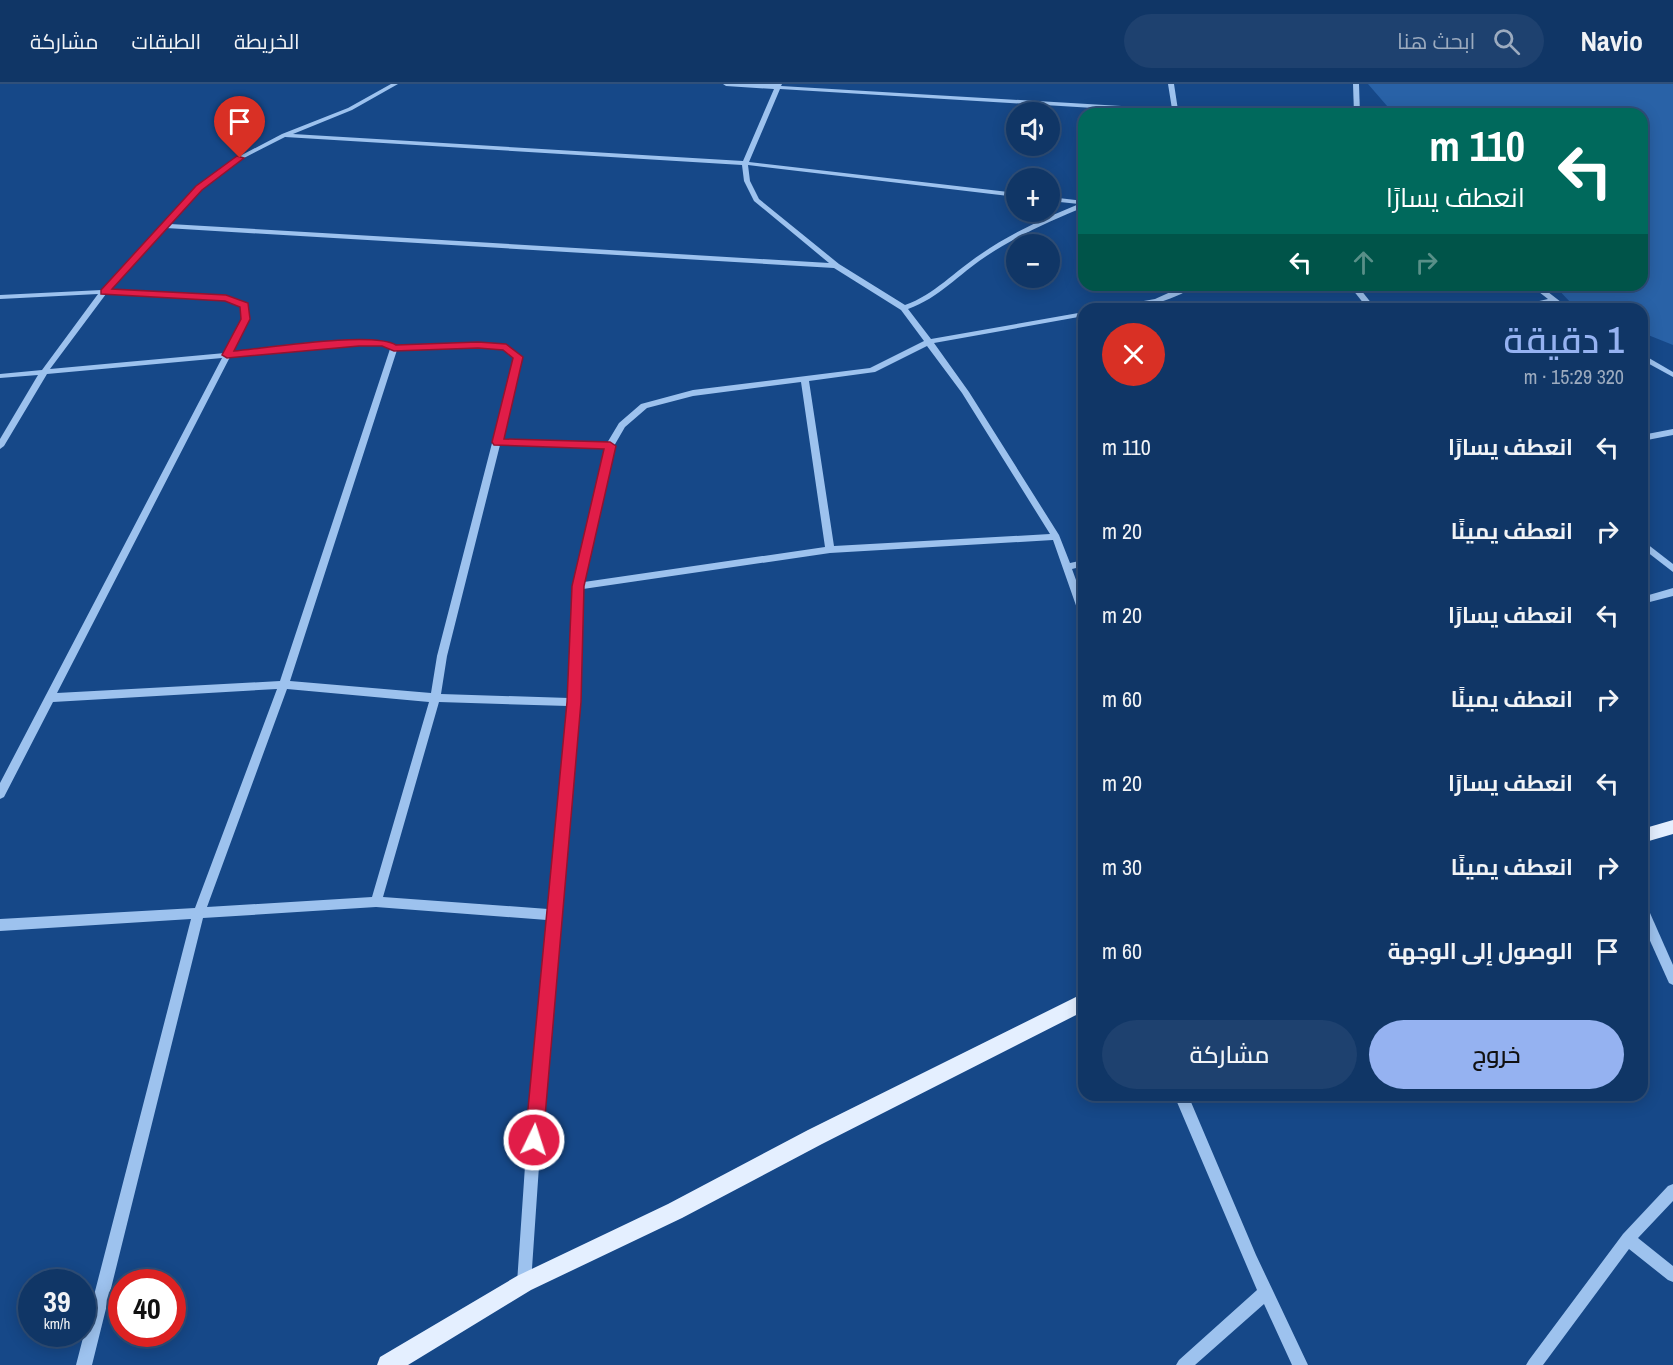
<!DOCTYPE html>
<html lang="ar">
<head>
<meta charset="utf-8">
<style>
  :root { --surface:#103666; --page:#1e416f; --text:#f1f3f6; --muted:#9cabbf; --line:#30507a; --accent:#95b2f1 }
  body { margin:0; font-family:"Archivo Narrow",Cairo,sans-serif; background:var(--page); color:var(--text); direction:rtl; height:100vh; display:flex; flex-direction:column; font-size:22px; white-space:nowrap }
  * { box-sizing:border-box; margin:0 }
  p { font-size:20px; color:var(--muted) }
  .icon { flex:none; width:33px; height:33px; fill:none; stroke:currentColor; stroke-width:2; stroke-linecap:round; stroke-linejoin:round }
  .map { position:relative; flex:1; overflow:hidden; direction:ltr }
  .side { position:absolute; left:1078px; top:219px; width:570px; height:798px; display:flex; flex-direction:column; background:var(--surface); border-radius:18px; box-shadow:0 3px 15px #0003,0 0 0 2px var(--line); direction:rtl }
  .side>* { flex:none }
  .guide { position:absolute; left:1078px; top:24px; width:570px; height:183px; border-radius:18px; box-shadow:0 3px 15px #0003,0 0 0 2px var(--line); direction:rtl; background:#00695c; color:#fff; overflow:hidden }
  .buttons { position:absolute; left:1006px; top:18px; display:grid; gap:12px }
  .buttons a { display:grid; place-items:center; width:54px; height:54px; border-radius:50%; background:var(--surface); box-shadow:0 3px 15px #0003,0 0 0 2px var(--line); font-size:30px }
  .speed { position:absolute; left:18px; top:1185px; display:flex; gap:12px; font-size:30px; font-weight:700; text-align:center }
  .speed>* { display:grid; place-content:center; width:78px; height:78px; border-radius:50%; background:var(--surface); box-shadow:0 3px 15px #0003,0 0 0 2px var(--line); line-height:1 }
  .speed small { font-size:15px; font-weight:400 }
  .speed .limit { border:9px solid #d22; background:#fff; color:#111 }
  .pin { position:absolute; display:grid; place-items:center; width:51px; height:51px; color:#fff; margin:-62px -26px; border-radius:50% 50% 50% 0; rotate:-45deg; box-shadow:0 0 6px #0007 }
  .pin .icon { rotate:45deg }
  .me { position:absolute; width:66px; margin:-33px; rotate:4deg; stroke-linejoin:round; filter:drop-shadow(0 0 4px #0008) }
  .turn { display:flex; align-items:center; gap:21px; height:126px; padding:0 24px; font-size:27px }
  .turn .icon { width:78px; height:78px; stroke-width:2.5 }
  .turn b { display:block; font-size:42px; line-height:51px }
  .lanes { display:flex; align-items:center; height:57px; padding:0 24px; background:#0003; justify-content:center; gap:30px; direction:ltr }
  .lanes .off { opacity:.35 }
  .round { display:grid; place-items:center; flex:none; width:63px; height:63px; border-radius:32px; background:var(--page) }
  .summary { display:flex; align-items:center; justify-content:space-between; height:102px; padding:0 24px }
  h1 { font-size:36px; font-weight:600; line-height:45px; color:var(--accent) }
  .primary-button { display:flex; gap:12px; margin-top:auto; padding:12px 24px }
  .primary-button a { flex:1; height:69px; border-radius:36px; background:var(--accent); color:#111; font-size:24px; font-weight:600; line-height:69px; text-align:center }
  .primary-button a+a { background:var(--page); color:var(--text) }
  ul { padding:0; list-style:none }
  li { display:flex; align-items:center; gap:18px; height:84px; padding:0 24px }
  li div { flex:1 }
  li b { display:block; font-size:22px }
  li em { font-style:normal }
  header { display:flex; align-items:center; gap:36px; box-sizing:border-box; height:84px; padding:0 30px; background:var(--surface); border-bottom:2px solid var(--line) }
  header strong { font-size:28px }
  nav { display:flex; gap:33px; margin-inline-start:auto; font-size:21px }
  .search { width:420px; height:54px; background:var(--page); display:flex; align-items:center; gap:15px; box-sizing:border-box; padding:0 21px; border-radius:33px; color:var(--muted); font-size:22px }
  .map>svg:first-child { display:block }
  .green { fill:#2962a7 }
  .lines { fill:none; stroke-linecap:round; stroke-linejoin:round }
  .minor { fill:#9dc2ee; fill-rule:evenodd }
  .major { fill:#e4efff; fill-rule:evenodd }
  .route { fill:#e11d48; stroke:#92132f; stroke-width:1.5 }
</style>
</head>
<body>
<header>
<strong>Navio</strong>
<div class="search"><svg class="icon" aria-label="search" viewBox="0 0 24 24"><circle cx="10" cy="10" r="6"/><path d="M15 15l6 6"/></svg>ابحث هنا</div>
<nav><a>الخريطة</a><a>الطبقات</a><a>مشاركة</a></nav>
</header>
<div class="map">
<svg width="1673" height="1281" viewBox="0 0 1673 1281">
  <rect width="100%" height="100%" fill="#164888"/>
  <path class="green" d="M1368,0H1673V261L1643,249L1642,225H1586L1571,219L1554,201H1642V30H1394Z"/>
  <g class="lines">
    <g class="minor">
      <path d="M391,0H398L352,26L293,50L743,77L774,5L726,2L723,0H782L781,2L1172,25L1168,0H1174L1178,26L1221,28L1224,30H1191L780,5L749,78L1017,109V113L748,81L750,97L759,115L839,180L905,221C934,211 955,187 981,170C1011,149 1045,134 1079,120L1050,117V113L1084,117V123C1050,137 1016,152 985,173C959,190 939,214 908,225L931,255L1084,228V232L934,259L969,308L1059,451L1070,479L1084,476V482L1072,485L1084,518V534L1081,533L1079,530L1053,456L830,469L583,505L579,618L544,1009L531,1199L529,1204L524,1206L519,1204L517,1199L530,1009L547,836L376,823L203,834L92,1281H76L191,835L0,847V835L195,824L277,605L53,618L4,713L0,715V699L222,274L47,290L4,362L0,365V355L38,291L0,294V290L42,286L98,210L0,215V211L102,206L197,103L238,73L282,50L348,24ZM285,53L742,81L744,97L754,117L829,179L170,140L201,105L242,75ZM166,144L834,184L901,226L924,257L870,284L693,306L641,320L619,339L607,359L501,355L522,273L506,261L478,259L395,262L384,257H359L233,268L250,235L247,219L226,212L110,206ZM106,210L225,216L240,222L242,235L225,269L50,285ZM359,261H383L390,265L280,597L57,609L230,273ZM927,262L962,309L1050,450L834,462L809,297L875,288ZM478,263L504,265L514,274L437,572L431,609L290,597L397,266ZM801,298L825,463L584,498L614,362L625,343L647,324L693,312ZM500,361L605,365L573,502L569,614L441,610L447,572ZM287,605L429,618L372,813L207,823ZM439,618L568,622L548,825L383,813Z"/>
      <path d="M1353,0H1359L1360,30H1354Z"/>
      <path d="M1186,201H1196C1171,219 1137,225 1106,225L1110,223L1155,215Z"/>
      <path d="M1349,201H1357L1376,225H1368Z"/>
      <path d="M1530,201H1539L1570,225H1561L1552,218L1520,225H1505L1548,215Z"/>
      <path d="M1642,270L1673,288V293L1642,276Z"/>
      <path d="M1673,345V351L1642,357V351Z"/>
      <path d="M1642,456L1673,480V488L1642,464Z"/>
      <path d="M1673,504V512L1642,520V513Z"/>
      <path d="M1642,819L1646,820L1673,881V901L1669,899L1642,839Z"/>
      <path d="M1174,1011H1188L1256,1171L1308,1281H1292L1264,1220L1195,1281H1176L1179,1276L1257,1206Z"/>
      <path d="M1673,1100V1117L1638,1154L1673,1182V1198L1668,1196L1629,1165L1543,1281H1526L1529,1276L1623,1150L1668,1102Z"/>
    </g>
    <g class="major">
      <path d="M1673,736V750L1642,759V745Z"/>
      <path d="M1084,909V927L822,1060L682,1134L531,1206L408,1281H377L380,1273L517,1192L668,1120L808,1046Z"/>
    </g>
  </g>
  <path class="route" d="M237,72L244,74L202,106L112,205L226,211L248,219L250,235L234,267C267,264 372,247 396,261L478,258L506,260L523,273L504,355L610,358L616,362L584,502L581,618L543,1056L540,1063L534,1065L528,1063L525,1056L567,618L572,502L604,365L494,361L492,358L513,274L503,266L478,264L394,267L382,262H359L227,274L222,271L241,235L240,223L225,217L101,210V206L196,102Z"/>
</svg>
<div class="buttons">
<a><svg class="icon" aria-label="sound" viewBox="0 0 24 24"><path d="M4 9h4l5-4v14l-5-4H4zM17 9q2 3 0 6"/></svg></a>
<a>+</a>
<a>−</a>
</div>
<div class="speed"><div>39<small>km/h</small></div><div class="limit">40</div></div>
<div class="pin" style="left:240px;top:74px;background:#d93025"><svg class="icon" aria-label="arrive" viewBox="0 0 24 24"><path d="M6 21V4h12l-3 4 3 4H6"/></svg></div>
<svg class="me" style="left:534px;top:1056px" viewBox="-20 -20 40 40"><circle r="17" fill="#e11d48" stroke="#fff" stroke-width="3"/><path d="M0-11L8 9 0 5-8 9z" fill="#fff"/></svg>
<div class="guide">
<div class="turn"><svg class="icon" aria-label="left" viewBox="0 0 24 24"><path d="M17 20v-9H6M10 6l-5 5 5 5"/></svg><div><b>110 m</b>انعطف يسارًا</div></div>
<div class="lanes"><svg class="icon" aria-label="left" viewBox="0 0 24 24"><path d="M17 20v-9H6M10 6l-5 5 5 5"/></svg><svg class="icon off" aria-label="ahead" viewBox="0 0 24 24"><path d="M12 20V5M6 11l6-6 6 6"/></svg><svg class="icon off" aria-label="right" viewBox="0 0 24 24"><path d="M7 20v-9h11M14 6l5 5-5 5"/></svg></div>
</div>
<section class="side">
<div class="summary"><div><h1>1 دقيقة</h1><p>320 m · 15:29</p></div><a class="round" style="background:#d93025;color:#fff"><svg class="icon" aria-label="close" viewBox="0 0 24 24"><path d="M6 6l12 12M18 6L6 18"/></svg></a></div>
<ul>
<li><svg class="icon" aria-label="left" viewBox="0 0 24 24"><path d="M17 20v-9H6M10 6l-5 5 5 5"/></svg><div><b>انعطف يسارًا</b></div><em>110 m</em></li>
<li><svg class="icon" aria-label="right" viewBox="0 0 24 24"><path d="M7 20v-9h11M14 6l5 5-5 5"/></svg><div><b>انعطف يمينًا</b></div><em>20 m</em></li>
<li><svg class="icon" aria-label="left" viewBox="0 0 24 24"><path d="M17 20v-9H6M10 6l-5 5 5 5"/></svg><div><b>انعطف يسارًا</b></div><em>20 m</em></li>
<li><svg class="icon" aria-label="right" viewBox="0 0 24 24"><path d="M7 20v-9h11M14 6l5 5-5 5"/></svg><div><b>انعطف يمينًا</b></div><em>60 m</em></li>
<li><svg class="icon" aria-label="left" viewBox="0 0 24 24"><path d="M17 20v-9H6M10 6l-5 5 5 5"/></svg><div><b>انعطف يسارًا</b></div><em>20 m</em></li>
<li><svg class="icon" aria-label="right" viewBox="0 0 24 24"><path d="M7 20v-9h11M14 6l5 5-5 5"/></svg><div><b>انعطف يمينًا</b></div><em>30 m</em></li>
<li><svg class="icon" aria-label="arrive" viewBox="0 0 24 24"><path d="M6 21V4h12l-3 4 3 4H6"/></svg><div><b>الوصول إلى الوجهة</b></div><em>60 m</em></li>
</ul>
<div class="primary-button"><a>خروج</a><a>مشاركة</a></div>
</section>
</div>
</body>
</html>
